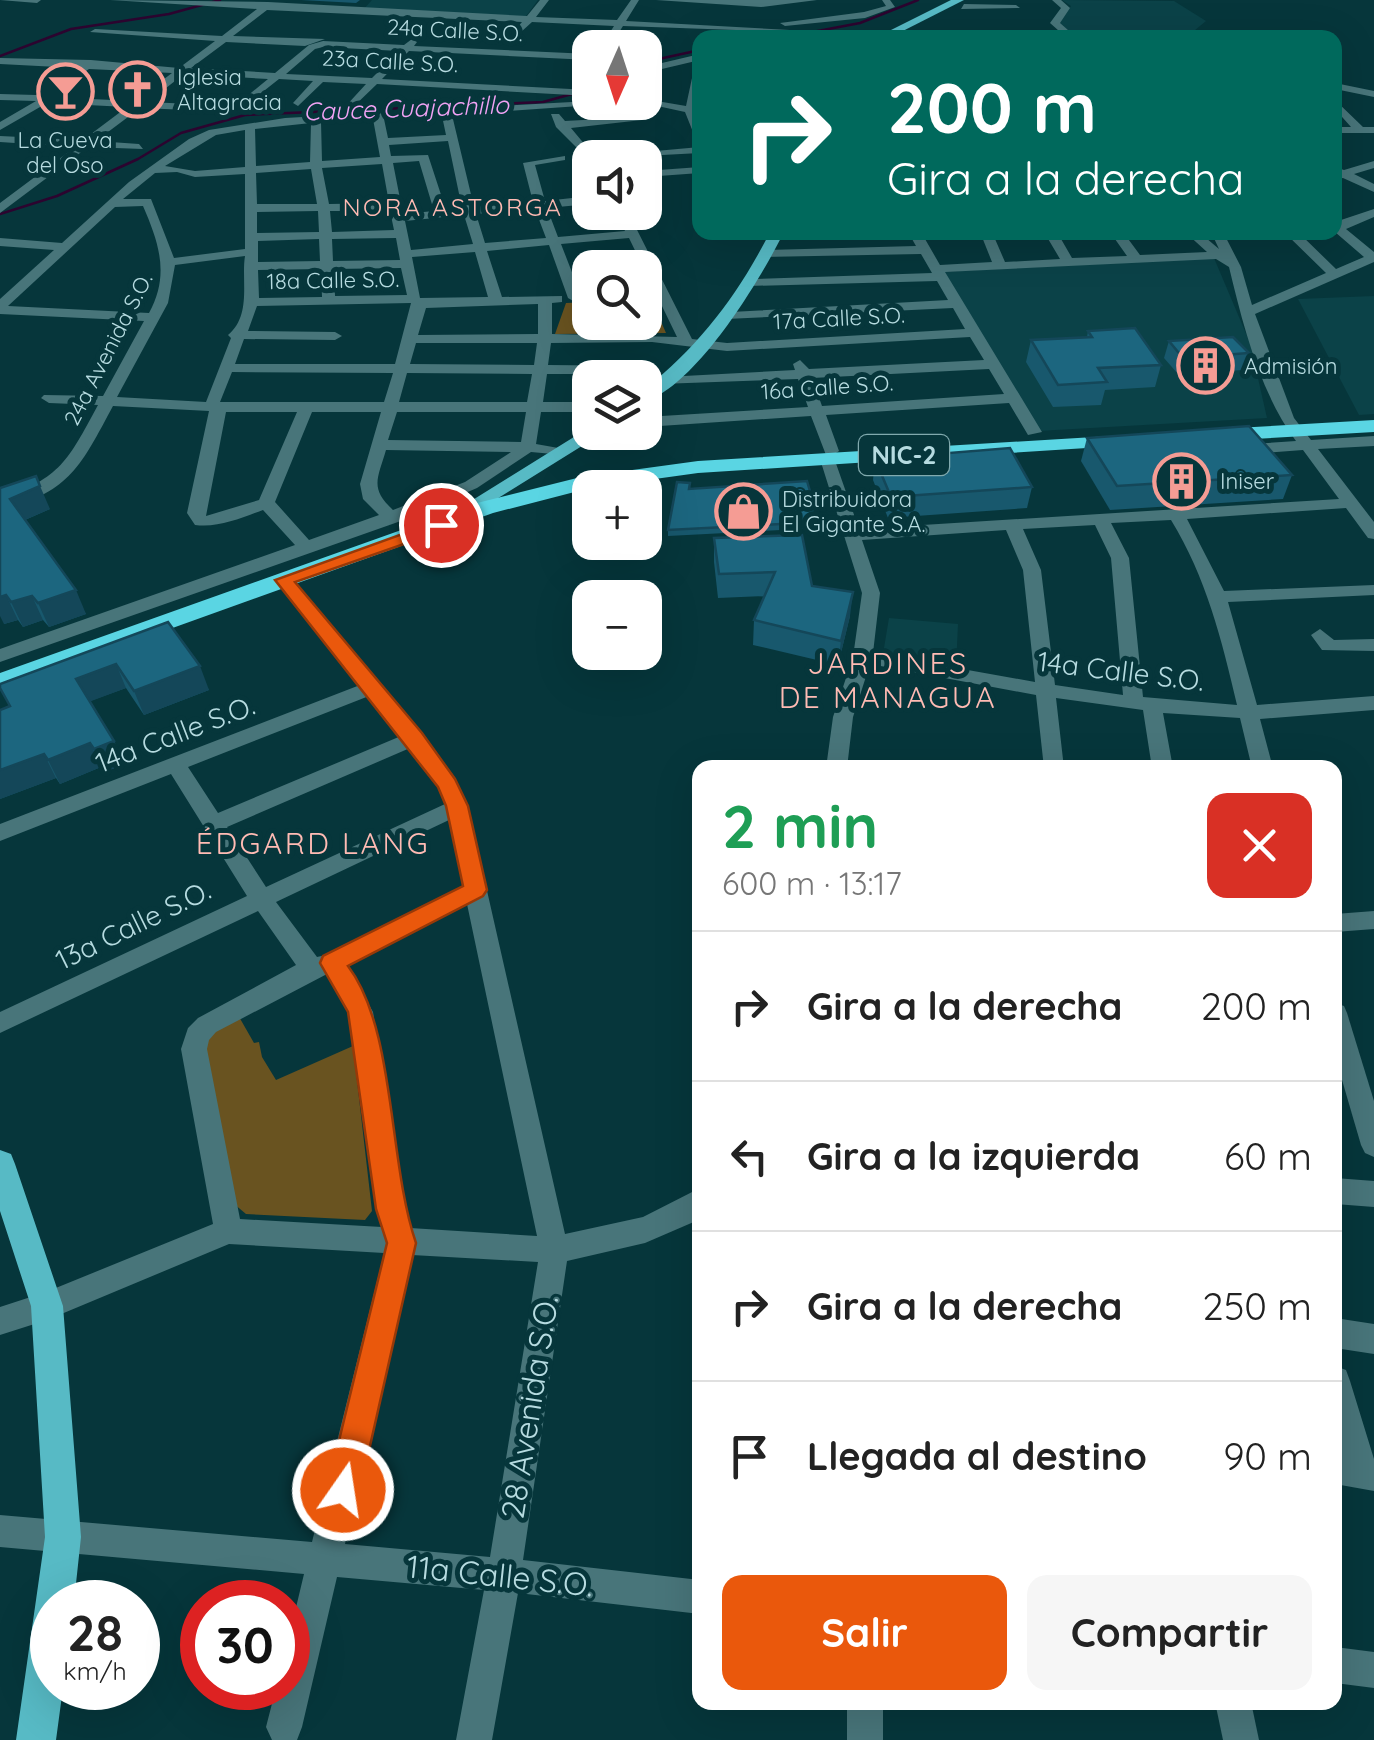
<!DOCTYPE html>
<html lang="es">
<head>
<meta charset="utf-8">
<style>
  :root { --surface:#fff; --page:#f6f6f6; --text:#222; --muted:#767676; --line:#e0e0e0; --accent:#ea580c }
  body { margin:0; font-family:Quicksand,sans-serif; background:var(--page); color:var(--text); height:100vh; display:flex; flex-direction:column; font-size:38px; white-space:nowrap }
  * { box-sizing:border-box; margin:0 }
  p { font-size:32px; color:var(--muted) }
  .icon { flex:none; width:55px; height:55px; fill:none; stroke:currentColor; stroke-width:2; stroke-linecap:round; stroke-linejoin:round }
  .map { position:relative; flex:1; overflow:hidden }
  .drawer { position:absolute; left:692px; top:760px; width:650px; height:950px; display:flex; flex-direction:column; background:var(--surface); border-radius:20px; box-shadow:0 10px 40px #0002 }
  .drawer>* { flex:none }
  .hud { position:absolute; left:692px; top:30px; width:650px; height:210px; border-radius:20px; box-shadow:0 10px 40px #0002; background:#00695c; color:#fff; overflow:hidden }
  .needle { width:65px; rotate:183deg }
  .fabs { position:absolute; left:572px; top:30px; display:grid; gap:20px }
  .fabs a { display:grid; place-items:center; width:90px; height:90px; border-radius:20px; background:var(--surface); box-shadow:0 10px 40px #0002; font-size:50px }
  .speed { position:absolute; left:30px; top:1580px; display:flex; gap:20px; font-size:50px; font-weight:700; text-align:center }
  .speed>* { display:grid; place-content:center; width:130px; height:130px; border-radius:50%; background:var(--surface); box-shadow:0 10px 40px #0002; line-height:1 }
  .speed small { font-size:25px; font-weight:400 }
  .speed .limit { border:15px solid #d22; background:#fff; color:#111 }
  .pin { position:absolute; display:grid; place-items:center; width:85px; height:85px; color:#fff; margin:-42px; border:5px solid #fff; border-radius:50%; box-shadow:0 2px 10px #0007 }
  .me { position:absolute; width:110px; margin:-55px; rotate:13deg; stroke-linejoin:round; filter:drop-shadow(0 0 8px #0008) }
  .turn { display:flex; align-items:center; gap:35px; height:210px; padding:0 30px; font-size:45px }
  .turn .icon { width:130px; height:130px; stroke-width:2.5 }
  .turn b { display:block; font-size:70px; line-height:85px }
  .round { display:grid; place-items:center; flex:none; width:105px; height:105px; border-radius:20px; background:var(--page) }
  .overview { display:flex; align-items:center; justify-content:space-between; height:170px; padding:0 30px }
  h1 { font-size:60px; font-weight:700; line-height:75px; color:#1e9e55 }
  .action { display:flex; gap:20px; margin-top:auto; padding:20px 30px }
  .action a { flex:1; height:115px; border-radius:20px; background:var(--accent); color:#fff; font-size:40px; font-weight:700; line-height:115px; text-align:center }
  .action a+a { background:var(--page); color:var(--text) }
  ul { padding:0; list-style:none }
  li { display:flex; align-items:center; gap:30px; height:150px; padding:0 30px; border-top:2px solid var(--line) }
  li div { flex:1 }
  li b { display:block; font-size:38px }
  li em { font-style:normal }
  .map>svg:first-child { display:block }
  .built { fill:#0b4248 }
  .green { fill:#695320 }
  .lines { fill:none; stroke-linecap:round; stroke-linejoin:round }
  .stream { stroke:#2c042f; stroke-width:2.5 }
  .minor { fill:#48757a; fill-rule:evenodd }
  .major { fill:#57bac5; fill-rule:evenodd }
  .highway { fill:#5ad5e3; fill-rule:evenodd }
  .wall { fill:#18586d }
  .shaded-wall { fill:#144759 }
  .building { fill:#1c667f; stroke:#144759; stroke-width:2.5 }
  .route { fill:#ea580c; stroke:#983908; stroke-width:2.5 }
  .labels { text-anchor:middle; stroke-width:10; stroke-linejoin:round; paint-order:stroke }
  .far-street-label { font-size:22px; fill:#b6dbe0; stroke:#06363b }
  .far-poi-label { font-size:22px; fill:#b6dbe0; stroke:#06363b; text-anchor:start }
  .far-water-label { font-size:25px; font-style:italic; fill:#f2a3f5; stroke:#06363b }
  .far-neighbourhood-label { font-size:25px; letter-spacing:2.5px; fill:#ffbbb4; stroke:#06363b }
  .shield { fill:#06363b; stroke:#81aaae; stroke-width:2.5 }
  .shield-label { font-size:25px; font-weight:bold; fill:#b6dbe0 }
  .street-label { font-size:28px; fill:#b6dbe0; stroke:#06363b }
  .neighbourhood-label { font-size:30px; letter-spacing:2.5px; fill:#ffbbb4; stroke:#06363b }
  .near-street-label { font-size:32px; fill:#b6dbe0; stroke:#06363b }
</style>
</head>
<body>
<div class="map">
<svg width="1374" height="1740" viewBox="0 0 1374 1740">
  <rect width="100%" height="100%" fill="#06363b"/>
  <g class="built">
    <path d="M372,0H538L524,19L362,11Z"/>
    <path d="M1062,0L1174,1L1206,21L1189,35L1195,38L1076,37L1058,25L1071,6Z"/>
    <path d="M1214,258L1250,343L1267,418L1038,431L941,272Z"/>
    <path d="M1374,296V414L1359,415L1298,299Z"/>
    <path d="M889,618L958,624L956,667L883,654Z"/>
  </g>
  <g class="green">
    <path d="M645,301H652L666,333L555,334L566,303L590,302V322H645Z"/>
    <path d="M238,1015L254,1043L259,1042L262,1057L276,1080L353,1046L372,1211L365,1220L246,1214L227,1198L199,1039Z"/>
  </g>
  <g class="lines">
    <g class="stream">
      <path d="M781,38L860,23L918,0"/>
      <path d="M0,56L71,29L169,14L220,0"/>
      <path d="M645,62L700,50"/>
      <path d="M0,214L57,196L138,159L181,133L245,115L543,102L590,89"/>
    </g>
    <g class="minor">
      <path d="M0,0H41L37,3Z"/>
      <path d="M110,0L268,2L527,16L540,0H549L536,17L617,20L631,0H639L626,21L900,36L623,26L609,48H600L614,26L532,22L521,32L516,29L522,22L267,10L233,36L325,39L305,46L226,42L191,68L275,73L309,45L323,41L404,45L412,39L417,42L414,46L590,54V60L409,51L382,79L590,90V96L377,84L349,111L344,108L366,84L323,82L298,106L293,103L313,81L279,79L237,112L140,108L96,141L139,144L143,149L88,147L0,213V203L75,147L0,142V136L83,140L127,107L47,103L0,130V122L36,101L0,100V94L36,95L77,68L0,64V58L91,60L179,68L215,41L90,32L95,29L222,36L257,9ZM323,47L399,51L372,78L286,74L315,49ZM89,69L172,73L135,101L46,97ZM184,74L268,79L235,106L148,102Z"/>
      <path d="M656,0H817L761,7Z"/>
      <path d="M882,0H890L895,7L865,18L785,26L780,23L864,12L886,6Z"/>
      <path d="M1052,0H1061L1070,8L1060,23L1077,38H1067L1050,23L1061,8Z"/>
      <path d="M964,4L1016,5L1020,8L961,9Z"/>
      <path d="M700,54V60L645,73V67Z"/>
      <path d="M700,61L696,107L700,108V114H696L700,140L695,137L685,112L639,102H645V99L686,106L695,64Z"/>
      <path d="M1335,83L1374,91V97L1335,89Z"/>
      <path d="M1335,100L1363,127H1374V133H1335V127H1351L1335,109Z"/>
      <path d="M590,101L637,102L452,115L474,207L533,202L523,163L565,156V160L535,165L545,201L590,196V204L547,208L558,237L625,231L616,212H628L692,339L727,343L965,329L953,308L726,319L724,316L731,312L948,300L937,281L748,286L746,283L753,279L932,273L921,254L762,257V251L767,250L916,246L908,232H921L940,265L992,262L980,232H992L1005,262L1060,259L1044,232H1057L1072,258L1127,256L1110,232H1123L1140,255L1207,252L1185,232H1199L1219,249L1211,232H1223L1241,267L1252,305L1326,273L1284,232H1298L1336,269L1364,257L1335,232V222L1374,209V217L1346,229L1374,252V262L1255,314L1294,418L1311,440L1374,436V446L1318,449L1374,522V539L1368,538L1346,508L1187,519L1224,591L1374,585V595L1228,602L1257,705L1374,696V710L1260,719L1273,768H1252L1240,718L1163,713L1173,768H1152L1143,710L1056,698L1064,768H1044L1036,695L870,664L853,717L847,768H826L833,717L853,657L862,593L820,459L826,455L811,416L645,427V417L808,407L798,379L660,384L658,381L665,377L795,370L793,364L800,360L809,369L984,360L970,337L727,351L652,342L551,343L548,365L650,366L657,370L650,374H547L543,402H590V412H541L536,444L564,449V455L531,452L477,488L398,522L0,662V649L295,545L263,510C241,518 219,528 195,525L187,513L209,411L113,406C80,467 71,491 0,511V500C62,476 67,462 98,405L49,403L41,398L44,395L103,396L144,321L0,314V299L54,250L0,246V238L62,243L129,182L189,139L209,130L285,118ZM442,116L446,135L388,138L384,119ZM373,119L380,157L322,161L321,122ZM311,123L310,162L256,166L255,129ZM245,130V167L195,171L165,166L216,135ZM448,141L462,208L446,210L428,155L391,156L389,145ZM419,161L434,211L403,214L393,163ZM382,164L389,203L329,204L322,168ZM311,169L317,204H257L256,173ZM177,172L195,177L245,174V249L174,258L151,199H123L155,173ZM143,206C159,243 170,275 149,313L8,306L115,207ZM535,209L546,238L485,243L476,214ZM318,211L319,232L257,233V212ZM330,211H390L394,230L332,232ZM464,215L473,244L411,250L405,221ZM396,238L400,260L333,261L332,239ZM629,238L677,337L552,334V303L562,302V296L502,297L487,251L549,245L568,298L575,302L582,298L561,244ZM319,239L320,261L258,262V241ZM475,252L488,297L420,298L412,257ZM245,256C241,280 252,315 228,335L231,338L206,402L117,397L168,303L175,265ZM1216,259L1229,267C1243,325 1260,393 1296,441L1252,444L1244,449L1252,454L1303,450L1339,499L859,529L833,455L839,451L826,415L1009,403L1028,435L1042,432L945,272ZM401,268L407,295L335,296L334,269ZM321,269L322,297L259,298L258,270ZM411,303L395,364H235L244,339L335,340L342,336L335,332L248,331L257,306ZM538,304V334L418,335L426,308ZM416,343H537L534,365L410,364ZM989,369L1004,394L822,406L812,378ZM232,372L393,373L384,402H220ZM407,373L532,374L527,402H399ZM226,412H297L259,500L206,516ZM312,412H381L360,484L363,499L379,515L309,540L275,502ZM397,412H526L521,442L388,440ZM386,450L511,452L465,482L393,510C369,488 378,478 386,450ZM1171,520C1206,577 1222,640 1237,705L1143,697L1129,558L1111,523ZM1095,525L1111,558L1123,695L1055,685L1041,570L1023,529ZM1006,530L1023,570L1035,682L873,653L880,593L862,540Z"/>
      <path d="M551,114H559L565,121L637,117L642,120L571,128L596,158H590V161L556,127Z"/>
      <path d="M700,147V153L606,158L611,155Z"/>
      <path d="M1374,161V168L1354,174L1374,184V192L1343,178L1335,179V167L1344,170Z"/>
      <path d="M700,167V173L645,177V171Z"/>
      <path d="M284,575L290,576L421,733L455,780L468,807L565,1234L643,1217L700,1188V1218L696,1221L645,1243L567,1261L523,1560L700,1580V1614L518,1593L492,1740H456L484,1590L337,1577L302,1727L297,1740H272L266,1727L276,1688H288V1641L304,1574L0,1547V1515L312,1542L384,1253L229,1244L47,1320L0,1335V1307L46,1292L213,1224L181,1049L188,1028L198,1018L296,965L258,911L0,1033V1012L247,896L171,774L0,841V824L360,685L275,580ZM369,696L401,736L218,813L188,767ZM410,748L438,787L445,804L266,887L227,827ZM449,820L463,886L326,955L317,957L276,902ZM467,904L537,1236L410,1228L404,1209L373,1012L348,966ZM327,974L349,1012L376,1209L382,1227L240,1219L207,1049L209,1040L216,1032ZM412,1255L538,1262L490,1557L345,1544Z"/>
      <path d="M1320,629L1334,640L1374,639V651L1322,650L1311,635Z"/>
      <path d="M1374,911V929L1335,932V914Z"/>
      <path d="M1335,1003L1344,1006L1347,1013L1374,1101V1157L1365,1153L1361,1145L1335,1056Z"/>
      <path d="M1335,1178L1374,1181V1207L1335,1204Z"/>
      <path d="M1335,1318L1374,1324V1354L1335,1348Z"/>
      <path d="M1335,1366L1346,1370L1350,1381L1374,1459V1491L1335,1484V1452L1338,1453L1335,1439Z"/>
      <path d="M1335,1647L1374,1652V1688L1335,1683Z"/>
      <rect x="847" y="1702" width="36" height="38"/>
      <path d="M1215,1702H1251L1259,1740H1223Z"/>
    </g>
    <g class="major">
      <path d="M951,0H964L889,38H875Z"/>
      <path d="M846,32L860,36L861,38L842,37Z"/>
      <path d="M770,232H784C759,282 698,383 645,402V389C700,345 738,295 770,232Z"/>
      <path d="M590,427V432H600L598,436L450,528L443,530L434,524Z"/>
      <path d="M0,1150L11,1154L15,1164L63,1306L81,1537L74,1602H52V1688H63L56,1740H16L45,1537L31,1306L0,1211Z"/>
    </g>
    <g class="highway">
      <path d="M1374,420V432L1218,441L1208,435L1218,429Z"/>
      <path d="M1127,435L1137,441L1134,445L698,473L590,488L493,513L0,690V673L477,503L581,477L698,461Z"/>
    </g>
  </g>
  <g class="wall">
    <path d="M301,0H360L356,3Z"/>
    <path d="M1088,331L1161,365L1155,387L1105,390L1101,405L1053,407L1026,362L1031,340L1087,337Z"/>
    <path d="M1169,341L1249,353L1243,370L1178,374L1164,358Z"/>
    <path d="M1087,438L1292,475L1283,499L1110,510L1081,461Z"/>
    <path d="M875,459L1032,487L1027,508L888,518L873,480Z"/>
    <path d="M0,488L50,509L25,520L86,614L49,627L43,620L23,627L18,620L4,624Z"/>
    <path d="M689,489L819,522L818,528L668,536V530Z"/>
    <path d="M714,538L850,616L838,665L753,645L754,620L765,596L718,598L714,562Z"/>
    <path d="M168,622L209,690L144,715L126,688L90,701L114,741L125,764L105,772L101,767L60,784L56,778L0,799V710Z"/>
  </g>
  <g class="shaded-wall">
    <path d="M40,486L50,509L20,522L10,499Z"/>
    <path d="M76,590L86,614L49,627L38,603Z"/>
    <path d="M853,592L850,616L838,665L841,641Z"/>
    <path d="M6,595L18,620L4,624L0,616V597Z"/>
    <path d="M32,596L43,620L23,627L11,602Z"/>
    <path d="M116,664L126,688L86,703L76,679Z"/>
    <path d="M200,666L209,690L144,715L134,691Z"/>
    <path d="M114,741L125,764L105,772L94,749Z"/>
    <path d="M90,743L101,767L60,784L48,760Z"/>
    <path d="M44,754L56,778L0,799V770Z"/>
  </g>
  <g class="building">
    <path d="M1135,328L1161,365L1098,368L1107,382L1058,385L1031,340L1092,337L1088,331Z"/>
    <path d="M1233,337L1249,353L1183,358L1169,341Z"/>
    <path d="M1249,426L1292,475L1117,486L1087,438Z"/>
    <path d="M1010,448L1032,487L891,497L875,459Z"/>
    <path d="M36,476L40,486L10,499L76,590L38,603L32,596L11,602L6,595L0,597V488Z"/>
    <path d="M807,481L819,522L668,530L677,482L690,483L689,489Z"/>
    <path d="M802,535L812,586L853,592L841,641L754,620L775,572L719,574L714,538Z"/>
    <path d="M168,622L200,666L134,691L116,664L76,679L114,741L94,749L90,743L48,760L44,754L0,770V710L10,706L0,688V684Z"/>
  </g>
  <path class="route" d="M441,520L447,522V529L295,582L422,733L455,779L468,806L487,890L483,896L348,966C396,1029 388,1162 416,1243L360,1490L355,1501L343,1506L332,1501L327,1490L387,1243L376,1209L348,1012L320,963L323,956L463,886L446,806L438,787L275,580Z"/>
  <defs>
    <symbol id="church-ring" viewBox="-11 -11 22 22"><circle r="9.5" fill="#06363b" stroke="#f59c94" stroke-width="1.5"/><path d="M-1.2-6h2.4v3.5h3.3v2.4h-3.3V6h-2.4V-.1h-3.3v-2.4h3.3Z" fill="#f59c94"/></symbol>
    <symbol id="bar-ring" viewBox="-11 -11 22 22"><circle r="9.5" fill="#06363b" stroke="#f59c94" stroke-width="1.5"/><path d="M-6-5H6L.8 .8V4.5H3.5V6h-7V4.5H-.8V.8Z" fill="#f59c94"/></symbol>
    <symbol id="building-ring" viewBox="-11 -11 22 22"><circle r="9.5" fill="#06363b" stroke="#f59c94" stroke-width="1.5"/><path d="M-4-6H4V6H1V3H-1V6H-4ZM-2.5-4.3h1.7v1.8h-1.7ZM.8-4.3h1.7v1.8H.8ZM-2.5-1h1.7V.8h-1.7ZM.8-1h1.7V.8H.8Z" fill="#f59c94"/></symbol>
    <symbol id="shop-ring" viewBox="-11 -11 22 22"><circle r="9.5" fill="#06363b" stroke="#f59c94" stroke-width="1.5"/><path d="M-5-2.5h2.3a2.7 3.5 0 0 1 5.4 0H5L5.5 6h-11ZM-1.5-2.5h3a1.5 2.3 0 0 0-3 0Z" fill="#f59c94"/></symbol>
  </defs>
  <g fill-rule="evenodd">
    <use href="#church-ring" x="106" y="58" width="63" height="63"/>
    <use href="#bar-ring" x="34" y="60" width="63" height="63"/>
    <use href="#building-ring" x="1174" y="334" width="63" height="63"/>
    <use href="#building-ring" x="1150" y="450" width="63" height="63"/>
    <use href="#shop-ring" x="712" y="480" width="63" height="63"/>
  </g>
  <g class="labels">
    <g class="far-street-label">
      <text transform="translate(455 30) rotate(3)" y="8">24a Calle S.O.</text>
      <text transform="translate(390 61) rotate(3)" y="8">23a Calle S.O.</text>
      <text transform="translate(333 280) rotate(-1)" y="8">18a Calle S.O.</text>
      <text transform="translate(839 318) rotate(-3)" y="8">17a Calle S.O.</text>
      <text transform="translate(108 349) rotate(-63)" y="8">24a Avenida S.O.</text>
      <text transform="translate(827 387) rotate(-4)" y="8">16a Calle S.O.</text>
    </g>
    <g class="far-poi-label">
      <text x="177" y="85">Iglesia<tspan x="177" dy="25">Altagracia</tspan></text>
      <text x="65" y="148" text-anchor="middle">La Cueva<tspan x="65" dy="25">del Oso</tspan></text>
      <text x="1244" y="374">Admisión</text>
      <text x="1220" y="489">Iniser</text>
      <text x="782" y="507">Distribuidora<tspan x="782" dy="25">El Gigante S.A.</tspan></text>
    </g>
    <g class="far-water-label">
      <text transform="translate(406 108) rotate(-2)" y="9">Cauce Cuajachillo</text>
    </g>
    <g class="far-neighbourhood-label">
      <text x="453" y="216">NORA ASTORGA</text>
    </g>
    <rect class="shield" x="859" y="435" width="90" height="40" rx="8"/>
    <g class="shield-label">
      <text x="904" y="464">NIC-2</text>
    </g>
    <g class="street-label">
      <text transform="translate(1121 671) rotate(7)" y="10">14a Calle S.O.</text>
      <text transform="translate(175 734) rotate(-21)" y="10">14a Calle S.O.</text>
      <text transform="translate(133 925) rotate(-26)" y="10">13a Calle S.O.</text>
    </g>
    <g class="neighbourhood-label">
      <text x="888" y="674">JARDINES<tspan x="888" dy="34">DE MANAGUA</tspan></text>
      <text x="313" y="854">ÉDGARD LANG</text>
    </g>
    <g class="near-street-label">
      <text transform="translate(530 1407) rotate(-81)" y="11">28 Avenida S.O.</text>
      <text transform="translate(500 1576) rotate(6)" y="11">11a Calle S.O.</text>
    </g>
  </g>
</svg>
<div class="fabs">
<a><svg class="needle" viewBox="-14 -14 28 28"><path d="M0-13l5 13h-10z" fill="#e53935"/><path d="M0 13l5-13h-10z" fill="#767676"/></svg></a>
<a><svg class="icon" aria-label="sound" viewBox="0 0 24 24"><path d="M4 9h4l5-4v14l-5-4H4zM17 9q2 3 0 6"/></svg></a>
<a><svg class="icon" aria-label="search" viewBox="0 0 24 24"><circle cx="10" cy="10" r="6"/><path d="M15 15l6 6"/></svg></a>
<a><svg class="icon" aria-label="layers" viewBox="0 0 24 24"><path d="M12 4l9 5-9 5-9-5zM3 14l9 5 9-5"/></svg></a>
<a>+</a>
<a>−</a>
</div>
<div class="speed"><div>28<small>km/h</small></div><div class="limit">30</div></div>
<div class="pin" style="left:441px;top:525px;background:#d93025"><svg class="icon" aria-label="arrive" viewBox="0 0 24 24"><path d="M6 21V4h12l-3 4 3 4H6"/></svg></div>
<svg class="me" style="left:343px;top:1490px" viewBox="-20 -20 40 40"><circle r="17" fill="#ea580c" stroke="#fff" stroke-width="3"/><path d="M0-11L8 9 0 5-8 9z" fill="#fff"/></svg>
<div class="hud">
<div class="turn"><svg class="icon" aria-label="right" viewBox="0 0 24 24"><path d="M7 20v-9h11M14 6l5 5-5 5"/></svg><div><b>200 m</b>Gira a la derecha</div></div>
</div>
<section class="drawer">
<div class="overview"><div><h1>2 min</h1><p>600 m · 13:17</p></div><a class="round" style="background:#d93025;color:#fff"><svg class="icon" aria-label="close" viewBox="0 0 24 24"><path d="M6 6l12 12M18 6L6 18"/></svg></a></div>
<ul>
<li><svg class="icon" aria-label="right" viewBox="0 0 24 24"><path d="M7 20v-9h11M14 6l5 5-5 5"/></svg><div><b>Gira a la derecha</b></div><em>200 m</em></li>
<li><svg class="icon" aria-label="left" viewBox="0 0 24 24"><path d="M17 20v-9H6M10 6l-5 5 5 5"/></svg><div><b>Gira a la izquierda</b></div><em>60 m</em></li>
<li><svg class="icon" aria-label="right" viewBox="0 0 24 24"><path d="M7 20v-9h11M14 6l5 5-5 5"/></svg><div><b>Gira a la derecha</b></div><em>250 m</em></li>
<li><svg class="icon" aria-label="arrive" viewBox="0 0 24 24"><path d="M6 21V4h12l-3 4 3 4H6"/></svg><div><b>Llegada al destino</b></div><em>90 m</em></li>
</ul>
<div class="action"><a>Salir</a><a>Compartir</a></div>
</section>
</div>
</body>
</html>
